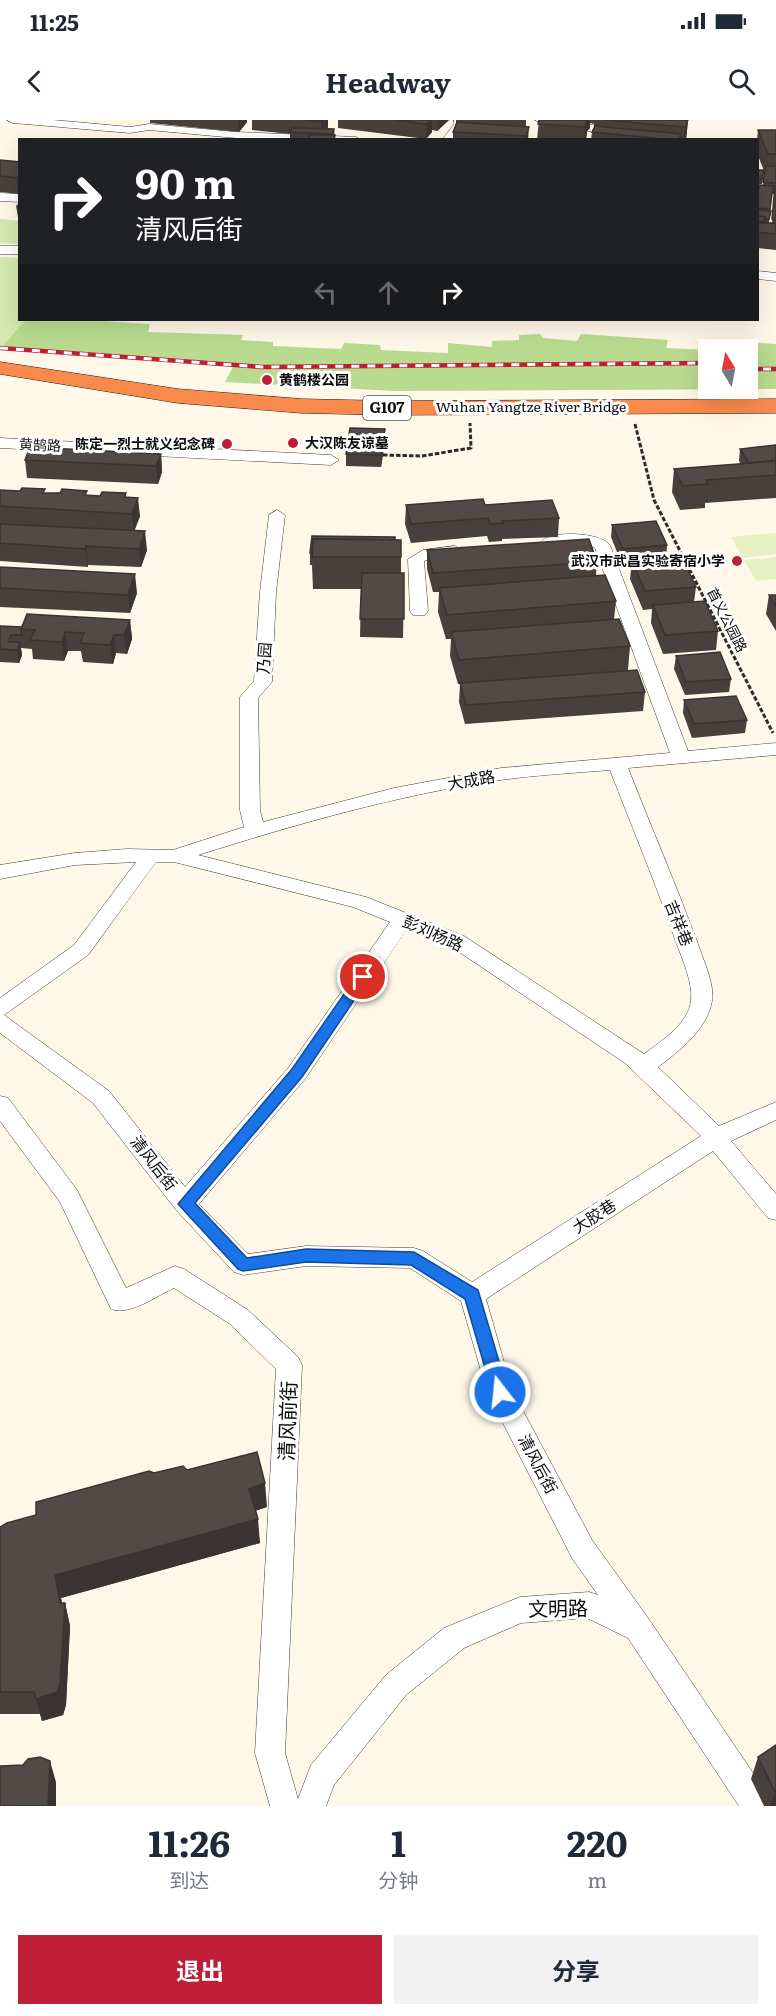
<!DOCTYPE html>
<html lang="zh">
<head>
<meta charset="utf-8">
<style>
  :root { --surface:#fff; --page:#f2f2f3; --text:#1f2937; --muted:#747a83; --accent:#be1f36 }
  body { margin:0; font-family:Literata,"Noto Sans SC",serif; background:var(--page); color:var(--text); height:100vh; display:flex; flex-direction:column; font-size:22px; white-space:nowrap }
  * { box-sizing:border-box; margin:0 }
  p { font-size:20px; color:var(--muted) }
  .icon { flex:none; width:33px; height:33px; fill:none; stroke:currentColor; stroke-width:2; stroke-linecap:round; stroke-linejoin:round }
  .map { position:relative; height:1686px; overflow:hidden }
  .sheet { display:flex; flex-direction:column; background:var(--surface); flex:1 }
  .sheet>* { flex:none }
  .top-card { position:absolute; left:18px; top:18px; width:741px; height:183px; border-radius:0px; box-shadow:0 6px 24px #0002; background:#202124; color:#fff; overflow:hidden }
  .needle { width:39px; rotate:350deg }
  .fabs { position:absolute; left:698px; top:219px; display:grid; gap:12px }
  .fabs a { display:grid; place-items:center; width:60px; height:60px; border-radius:0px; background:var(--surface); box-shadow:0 6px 24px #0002; font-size:30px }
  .pin { position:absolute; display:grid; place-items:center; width:51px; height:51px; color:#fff; margin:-26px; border:3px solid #fff; border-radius:50%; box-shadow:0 2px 6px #0007 }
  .me { position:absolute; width:66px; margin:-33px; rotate:344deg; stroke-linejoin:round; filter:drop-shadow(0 0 4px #0008) }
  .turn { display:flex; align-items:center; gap:21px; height:126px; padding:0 18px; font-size:27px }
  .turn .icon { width:78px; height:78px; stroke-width:2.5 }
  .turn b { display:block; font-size:42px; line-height:51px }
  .lanes { display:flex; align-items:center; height:57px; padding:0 18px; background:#0003; justify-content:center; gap:30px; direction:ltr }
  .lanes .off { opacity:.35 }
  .eta { display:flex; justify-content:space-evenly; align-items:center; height:102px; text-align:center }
  .eta b { font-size:36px; font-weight:700; line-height:42px }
  .primary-button { display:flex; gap:12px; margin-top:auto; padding:12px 18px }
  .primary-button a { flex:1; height:69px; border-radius:0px; background:var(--accent); color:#fff; font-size:24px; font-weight:700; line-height:69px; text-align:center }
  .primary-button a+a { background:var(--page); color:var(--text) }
  .status { display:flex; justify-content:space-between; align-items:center; height:42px; padding:0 30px; background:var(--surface); direction:ltr }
  .status svg { height:16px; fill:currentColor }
  header { display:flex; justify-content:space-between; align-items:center; height:78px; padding:0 18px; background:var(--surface); font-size:27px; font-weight:700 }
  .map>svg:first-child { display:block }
  .green { fill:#d4eab1 }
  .forest { fill:#b9db90 }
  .pitch { fill:#e5f1c3 }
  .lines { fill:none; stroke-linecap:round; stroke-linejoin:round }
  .minor-casing { stroke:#3d3d3d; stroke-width:1 }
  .highway-casing { stroke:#1b1b1b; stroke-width:1 }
  .path { stroke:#2c2c2c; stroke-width:3; stroke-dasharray:4.5 2; stroke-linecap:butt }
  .minor { fill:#fff; fill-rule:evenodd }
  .highway { fill:#fa8a4b; fill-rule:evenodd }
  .rail-casing { stroke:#be1f36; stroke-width:4.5 }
  .rail { stroke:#fff; stroke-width:3; stroke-dasharray:8; stroke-linecap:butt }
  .wall { fill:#47403d; fill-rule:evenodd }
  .shaded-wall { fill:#3a3432 }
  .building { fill:#534a47; stroke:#3a3432; stroke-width:1.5 }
  .route { fill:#1a73e8; stroke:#114b97; stroke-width:1.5 }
  .poi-dot { fill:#be1f36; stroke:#fff; stroke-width:2 }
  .labels { text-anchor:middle; stroke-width:6; stroke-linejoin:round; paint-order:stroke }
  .far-poi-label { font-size:14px; font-weight:bold; fill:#0a0a0a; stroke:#fff; text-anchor:start }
  .far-street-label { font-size:14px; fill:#0a0a0a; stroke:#fff }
  .shield { fill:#fff; stroke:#545454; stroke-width:1.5 }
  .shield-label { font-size:15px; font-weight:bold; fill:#0a0a0a }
  .street-label { font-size:16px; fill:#0a0a0a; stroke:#fff }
  .near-street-label { font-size:20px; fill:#0a0a0a; stroke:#fff }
</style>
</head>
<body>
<div class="status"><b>11:25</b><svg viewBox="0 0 49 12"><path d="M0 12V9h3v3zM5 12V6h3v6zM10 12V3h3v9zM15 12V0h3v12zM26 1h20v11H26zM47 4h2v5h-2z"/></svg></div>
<header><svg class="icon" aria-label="back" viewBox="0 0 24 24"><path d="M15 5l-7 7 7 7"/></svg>Headway<svg class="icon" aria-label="search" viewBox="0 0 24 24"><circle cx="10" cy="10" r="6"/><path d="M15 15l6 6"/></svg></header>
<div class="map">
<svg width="776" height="1686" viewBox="0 0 776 1686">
  <rect width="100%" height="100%" fill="#fff8e8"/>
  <g class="green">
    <path d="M0,99L19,101V124L0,123Z"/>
    <path d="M0,137L19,138L20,200H25L2,227L0,226Z"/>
  </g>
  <path class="forest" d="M25,200H86L150,204L148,212L243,215L241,220L273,222V226L341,229L344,223L380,225L381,230L448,233V223L492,227V221L519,220V215L540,214L543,218L577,221L581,214L668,220L666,228L708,230V268H747V230L713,229L714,220L776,224V269L395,271L225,262L234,245L2,227Z"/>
  <g class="pitch">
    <path d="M776,413V434L743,438L731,417Z"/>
    <path d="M776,437V459L756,461L744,440Z"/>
  </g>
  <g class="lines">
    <defs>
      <g id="minor">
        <path d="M7,0H53L130,7L149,4L236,12L356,17L361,20L236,18L149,10L130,13L13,3Z"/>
        <path d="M454,0H466V5L454,20H442L454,4Z"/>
        <path d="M535,0H562L665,17L670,20H640L541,3Z"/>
        <path d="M0,73L20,74V82L0,81Z"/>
        <rect x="0" y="126" width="20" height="8"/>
        <path d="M758,151L776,153V161L758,159Z"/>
        <path d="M0,318L331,335L339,340L331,345L0,328Z"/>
        <path d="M277,390L285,395L276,472L272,562L258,578L260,690L263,702L394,668L501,648L670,633L595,428L587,424L543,425L541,422C551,410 600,412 610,425L688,631L776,623V635L628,648C651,707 676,764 698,824C703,840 715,864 712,881C707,910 679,931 658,947L719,1006L776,982V1000L731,1021L776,1074V1100L768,1098L713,1031L486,1179L512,1270L592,1420L648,1498L768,1675L772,1686H739L628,1518L587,1498L521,1503L464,1528L406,1575L334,1665L326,1686H270L255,1633L276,1249L230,1204L174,1168C156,1176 130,1196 111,1189L60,1082L0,1001V976L8,978L77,1070L126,1168L175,1146L184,1149L248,1190L298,1237L302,1245L285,1633L298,1679L311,1645L386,1555L444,1508L520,1477L589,1472L598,1475L572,1438L487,1272L461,1181L410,1148L306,1146L243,1155L234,1152L177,1091L93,983L0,913V878L74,825L136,742L75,745L0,759V745L75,733L127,729L173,730L244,707L240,690V577L254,561L260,472L269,395ZM610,650C632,707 656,764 676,822C682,839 693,862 691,880C689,904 661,921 644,934L464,816L366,777L198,735C297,704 397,675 500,660C536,655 574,653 610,650ZM156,742H174L353,787L390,802L289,947L185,1067L109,971L4,895L88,835ZM407,809L450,826L625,943L701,1016L472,1162L423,1131L414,1128L306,1126L248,1134L199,1084L305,959Z"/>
        <path d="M455,426L463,431L461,434L432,438L424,441L428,491L425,495H413L410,491L408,439L423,430Z"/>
      </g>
      <path id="highway" d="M0,242L178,269L302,279L391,281L776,279V293L391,295L302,293L178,283L0,254Z"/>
    </defs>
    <use href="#minor" class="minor-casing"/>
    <use href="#highway" class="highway-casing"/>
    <g class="path">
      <path d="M635,304L654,380L773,613"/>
      <path d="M383,335L422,336L471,328L470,303"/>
    </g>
    <use href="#minor" class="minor"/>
    <use href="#highway" class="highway"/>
    <defs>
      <g id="rail">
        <path d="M0,228L262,247L708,243"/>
        <path d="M747,249H776"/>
      </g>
    </defs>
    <use href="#rail" class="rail-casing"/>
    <use href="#rail" class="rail"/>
  </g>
  <g class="wall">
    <path d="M150,0H247V2L239,12L150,3Z"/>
    <path d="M252,0H328V7L327,9H334L335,20H290V14L252,10Z"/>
    <path d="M338,0H449L437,11L432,10V12L426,19L338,8Z"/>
    <path d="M456,0H526V7L528,20H453V12L456,4Z"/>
    <path d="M539,0H688L686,20H591L592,12L594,8V4L590,3V8L587,11L586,20H537Z"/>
    <path d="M758,10H776V130L758,128V77L763,65L765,53L758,36V20H757ZM772,74H774L772,103H769Z"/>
    <path d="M0,40L20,42V74L0,72Z"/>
    <path d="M758,50H764L762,64H758Z"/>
    <path d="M20,82V97H18L16,86Z"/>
    <path d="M385,309V321L381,347L346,346V334Z"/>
    <path d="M776,325V378L705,383V388L680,390L672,372L674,349L741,344L739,341L740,329Z"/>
    <path d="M161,334L162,352L158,364L27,358L25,340Z"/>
    <path d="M46,373L100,376L126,373V377L140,396L134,411L147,430L141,447L88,445V447L0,441V386Z"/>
    <path d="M406,385H485L559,398L558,417L502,419V421L489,422L487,416L411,423L405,404Z"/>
    <path d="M612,405L667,425L666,438L696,467L694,482L718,511L716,530L663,534L651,503L652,489L643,490L630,459L632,441L621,442L611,417Z"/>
    <path d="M395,420H401V453H404L403,518L360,517L361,469H313L312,445H310V433Z"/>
    <path d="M427,430L597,442L596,456L616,481L614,499L630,526L628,550L645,572L643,591L465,604L459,582L460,564H458L450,536L451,519H446L438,492L439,472H433L427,449Z"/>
    <path d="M0,447L137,473L130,493L0,487Z"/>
    <path d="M769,475H776V511L766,494Z"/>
    <path d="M130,500L132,519L127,534L116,533L113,544L83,542L81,531H68L64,541L33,539L32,529L21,528L22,535L19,543L0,542V506L22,507Z"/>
    <path d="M676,536L731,559L729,572L685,575L674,549Z"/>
    <path d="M684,580L747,600L745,613L692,618L683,593Z"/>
    <path d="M187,1350L267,1387L255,1391L260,1423L61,1478L62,1483H65L70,1506L66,1585L63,1595L42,1601L40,1594H0V1407L36,1395L154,1353Z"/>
    <path d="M776,1625V1686H764L751,1659L758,1637Z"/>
  </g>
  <g class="shaded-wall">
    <path d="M238,0H247V2L239,12Z"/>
    <path d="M322,0H328V7L323,14L321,13V2Z"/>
    <path d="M430,0H432V12L426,19L427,4Z"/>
    <path d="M438,0H449L437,11Z"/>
    <path d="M584,0H590V8L587,11L586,20H584L585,7Z"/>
    <path d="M688,0L686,20H684L685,7Z"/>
    <path d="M529,7L528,20H526V16Z"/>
    <path d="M385,309V321L381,347V335Z"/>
    <path d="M161,334L162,352L158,364L156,346Z"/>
    <path d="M138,378L140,396L134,412L132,394Z"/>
    <path d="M145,411L147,430L141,447L139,429Z"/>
    <path d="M86,426L88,445V447L85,429Z"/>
    <path d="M135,454L137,473L130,493L128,475Z"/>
    <path d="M130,500L132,519L127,534L124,515Z"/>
    <path d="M65,512L68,531L64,541L62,522Z"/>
    <path d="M114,515L116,533L113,544L110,525Z"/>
    <path d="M20,522L22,535L19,543L17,530Z"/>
    <path d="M265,1363L267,1387L251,1392L249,1369Z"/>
    <path d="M258,1399L260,1423L61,1478L64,1496L65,1483L70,1506L66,1585L63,1595L42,1601L36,1579L60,1483L55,1455Z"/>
    <path d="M50,1641L56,1662V1686H48Z"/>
    <path d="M775,1672H776V1686H770Z"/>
  </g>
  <g class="building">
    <path d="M305,0H322L321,2Z"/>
    <path d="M394,0H430L427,4Z"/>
    <path d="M539,0H586L585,7L538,4Z"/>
    <path d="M605,0H688L685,7Z"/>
    <path d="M457,2L529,7L526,16L453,12Z"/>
    <path d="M595,6L681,14L679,20H673L592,12Z"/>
    <path d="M292,8L334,9L333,14L290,12Z"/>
    <path d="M758,10H776V34H768Z"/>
    <path d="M310,15H335L334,20H308Z"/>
    <path d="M0,40L20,42V58L0,56Z"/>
    <path d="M766,46H776V63L763,62Z"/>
    <path d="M758,50H764L762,59L758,58Z"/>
    <path d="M759,65L773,66L770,89L758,88V77Z"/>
    <path d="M775,66H776V99H772Z"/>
    <path d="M758,90L771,91L769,99H764L765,97L758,96Z"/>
    <path d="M758,96L765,97L763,102L759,101L758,103H776V114L758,112Z"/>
    <path d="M350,308L385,309L381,335L346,334Z"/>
    <path d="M776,325V340L749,343L740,329Z"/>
    <path d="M30,327L161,334L156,346L25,340Z"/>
    <path d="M776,341V355L706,360L708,364L683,366L674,349Z"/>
    <path d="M22,368L45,369L43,373H60L62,369L87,371L85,375L100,376L102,372L126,373L124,377L138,378L132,394L0,386V370L20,371Z"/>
    <path d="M483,379L485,385L552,380L559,398L502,401L503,403L490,404L488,398L411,404L406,385Z"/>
    <path d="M656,401L667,425L623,429L612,405Z"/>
    <path d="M0,404L145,411L139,429L86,426L85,429L0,423Z"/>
    <path d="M312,416L395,417V420L313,419L312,433H310Z"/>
    <path d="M313,419L401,420V437H312Z"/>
    <path d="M589,419L597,442L433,453L427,430Z"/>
    <path d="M682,437L696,467L645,471L632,441Z"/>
    <path d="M0,447L135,454L128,475L0,468Z"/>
    <path d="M362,453H404V499H360Z"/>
    <path d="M605,455L616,481L447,495L439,468Z"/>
    <path d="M769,475H776V487Z"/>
    <path d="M705,481L718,511L665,515L653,485Z"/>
    <path d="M27,494L130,500L124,515H114L110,525L80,523L84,513L65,512L62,522L30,520L35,510L21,509Z"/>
    <path d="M619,499L630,526L459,540L451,512Z"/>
    <path d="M0,506L22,507L21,509L22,515H11L8,522H20L17,530L0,529Z"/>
    <path d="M720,532L731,559L686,562L676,536Z"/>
    <path d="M637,550L645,572L466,585L460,563Z"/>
    <path d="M736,576L747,600L694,604L684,580Z"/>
    <path d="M257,1332L265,1363L249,1369L258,1399L55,1455L60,1483H65L60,1563L57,1572L36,1579L34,1572H0V1407L7,1403L36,1395V1382L149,1351L154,1353L183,1346L187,1350Z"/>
    <path d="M776,1625V1672H775L758,1637Z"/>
    <path d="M40,1637L50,1641L48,1686H0V1646L23,1645L28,1639Z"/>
  </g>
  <path class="route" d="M363,852L370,857L302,957L195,1083L247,1138L306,1129L414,1132L478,1170L508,1272L506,1277L500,1279L494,1277L492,1272L465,1179L411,1145L306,1142L243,1151L238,1149L178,1084L292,949L358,854Z"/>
  <g class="poi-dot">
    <circle cx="267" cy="260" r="6"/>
    <circle cx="293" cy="323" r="6"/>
    <circle cx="227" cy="324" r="6"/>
    <circle cx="737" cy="441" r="6"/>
  </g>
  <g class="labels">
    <g class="far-poi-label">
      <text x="279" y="265">黄鹤楼公园</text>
      <text x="305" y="328">大汉陈友谅墓</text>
      <text x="215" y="329" text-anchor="end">陈定一烈士就义纪念碑</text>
      <text x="725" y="446" text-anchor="end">武汉市武昌实验寄宿小学</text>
    </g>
    <g class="far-street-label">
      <text x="531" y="292">Wuhan Yangtze River Bridge</text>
      <text transform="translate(40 325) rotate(3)" y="5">黄鹄路</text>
      <text transform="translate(727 500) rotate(63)" y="5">首义公园路</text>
    </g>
    <rect class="shield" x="363" y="276" width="48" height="24" rx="4.5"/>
    <g class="shield-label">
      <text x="387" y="293">G107</text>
    </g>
    <g class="street-label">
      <text transform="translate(264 538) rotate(-86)" y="6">乃园</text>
      <text transform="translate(471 660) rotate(-10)" y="6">大成路</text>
      <text transform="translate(679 803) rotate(68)" y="6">吉祥巷</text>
      <text transform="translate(433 813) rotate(24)" y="6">彭刘杨路</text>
      <text transform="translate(154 1043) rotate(52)" y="6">清风后街</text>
      <text transform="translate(594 1096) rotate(-33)" y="6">大胶巷</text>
      <text transform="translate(538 1344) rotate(62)" y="6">清风后街</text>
    </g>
    <g class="near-street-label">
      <text transform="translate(288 1301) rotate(-88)" y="7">清风前街</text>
      <text transform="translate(558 1489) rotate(-1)" y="7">文明路</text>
    </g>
  </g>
</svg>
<div class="fabs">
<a><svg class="needle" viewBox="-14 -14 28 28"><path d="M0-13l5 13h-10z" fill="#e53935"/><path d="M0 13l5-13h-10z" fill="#747a83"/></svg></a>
</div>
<div class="pin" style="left:363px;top:857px;background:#d93025"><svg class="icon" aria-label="arrive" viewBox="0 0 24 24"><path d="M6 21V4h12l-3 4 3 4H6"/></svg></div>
<svg class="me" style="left:500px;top:1272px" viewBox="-20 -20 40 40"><circle r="17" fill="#1a73e8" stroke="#fff" stroke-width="3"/><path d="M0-11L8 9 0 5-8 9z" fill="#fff"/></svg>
<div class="top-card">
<div class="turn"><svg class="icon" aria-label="right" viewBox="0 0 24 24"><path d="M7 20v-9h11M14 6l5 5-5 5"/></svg><div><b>90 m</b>清风后街</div></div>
<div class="lanes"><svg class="icon off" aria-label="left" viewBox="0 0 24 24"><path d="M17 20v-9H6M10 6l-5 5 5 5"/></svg><svg class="icon off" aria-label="ahead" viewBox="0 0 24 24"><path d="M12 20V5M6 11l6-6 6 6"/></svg><svg class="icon" aria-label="right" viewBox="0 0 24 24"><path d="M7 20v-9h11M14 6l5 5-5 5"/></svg></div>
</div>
</div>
<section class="sheet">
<div class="eta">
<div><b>11:26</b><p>到达</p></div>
<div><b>1</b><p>分钟</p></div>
<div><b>220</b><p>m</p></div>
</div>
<div class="primary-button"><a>退出</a><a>分享</a></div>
</section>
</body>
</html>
